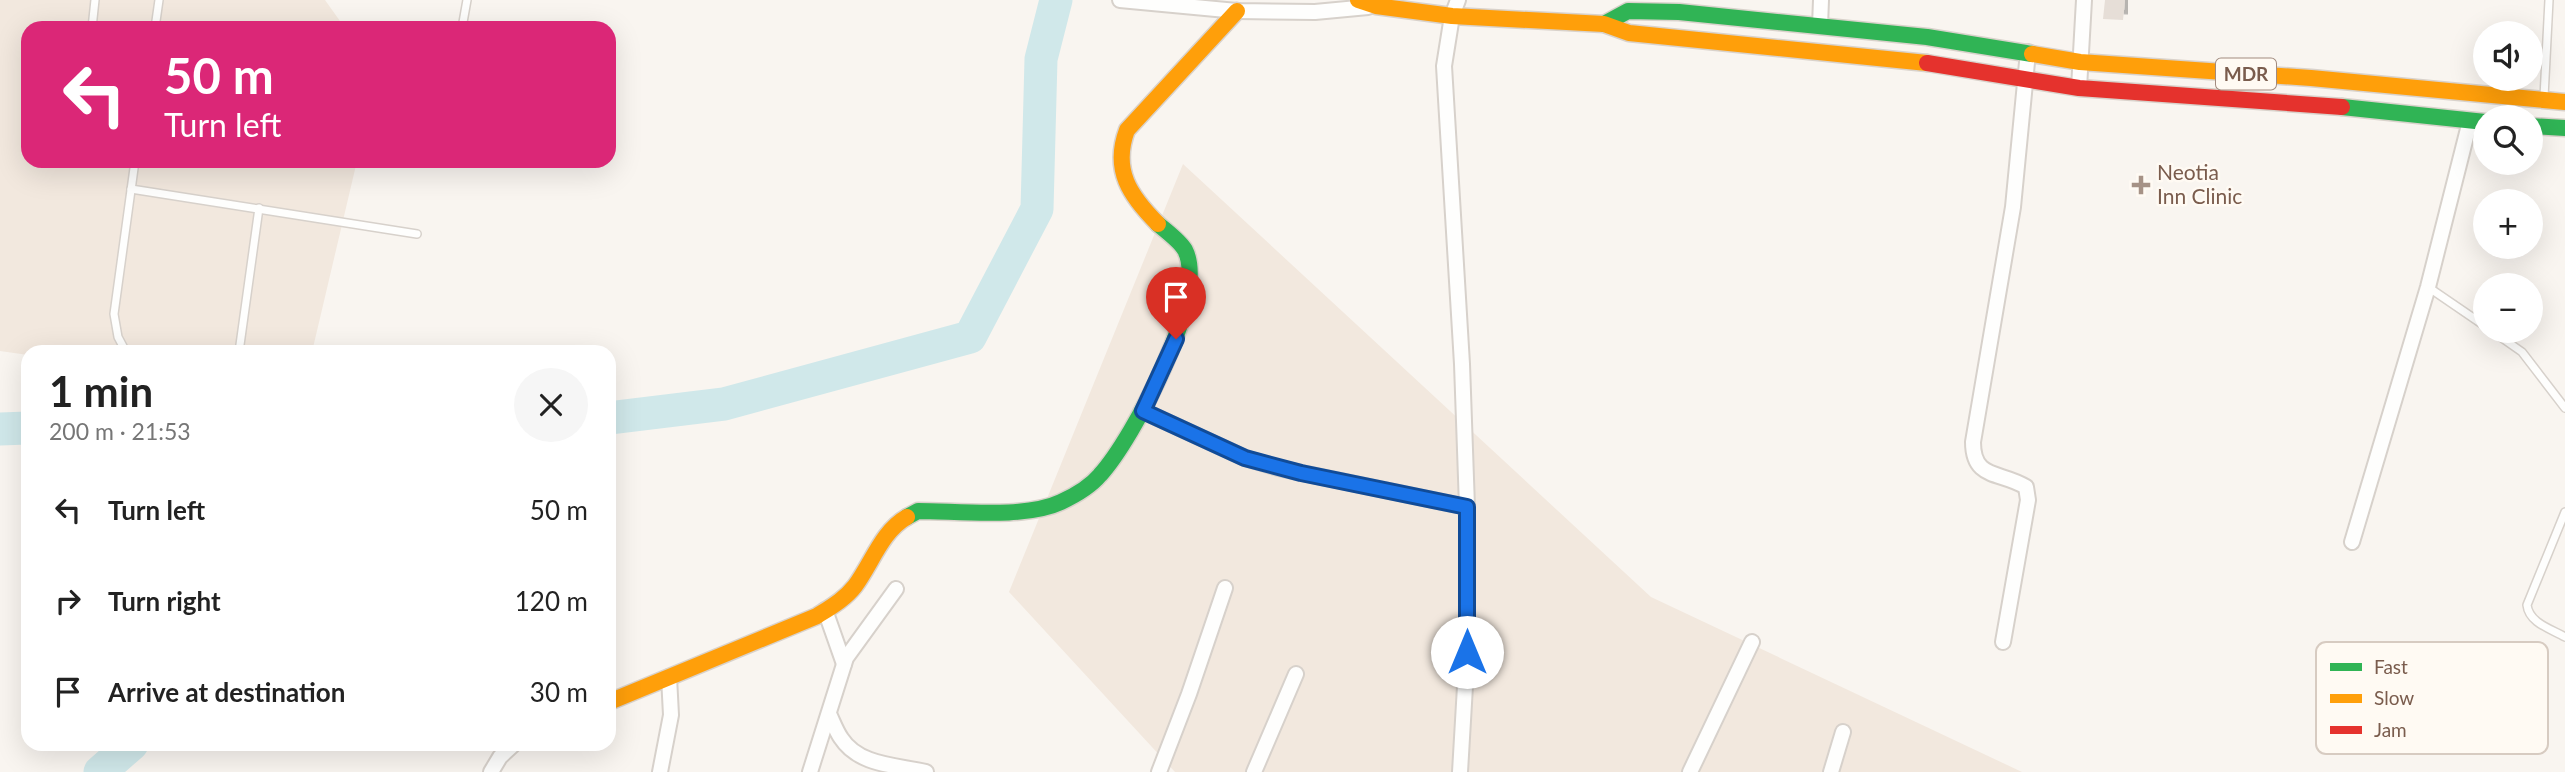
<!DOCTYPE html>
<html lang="en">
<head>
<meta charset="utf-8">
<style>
  :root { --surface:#fff; --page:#f6f6f6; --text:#222; --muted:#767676 }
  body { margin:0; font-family:Lato,sans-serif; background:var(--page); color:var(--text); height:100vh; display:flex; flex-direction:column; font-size:26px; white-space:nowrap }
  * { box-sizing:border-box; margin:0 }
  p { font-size:23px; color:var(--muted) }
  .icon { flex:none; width:38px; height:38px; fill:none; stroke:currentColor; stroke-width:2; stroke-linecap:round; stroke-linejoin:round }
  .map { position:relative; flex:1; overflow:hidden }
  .sheet { position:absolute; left:21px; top:345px; width:595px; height:406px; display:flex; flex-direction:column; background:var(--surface); border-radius:21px; box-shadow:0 7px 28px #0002 }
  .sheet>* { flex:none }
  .top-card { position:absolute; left:21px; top:21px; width:595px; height:147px; border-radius:21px; box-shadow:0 7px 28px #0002; background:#db2777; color:#fff; overflow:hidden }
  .controls { position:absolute; left:2473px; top:21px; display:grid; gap:14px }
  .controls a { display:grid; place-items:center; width:70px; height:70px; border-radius:50%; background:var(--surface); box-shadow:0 7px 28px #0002; font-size:35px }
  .pin { position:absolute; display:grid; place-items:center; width:60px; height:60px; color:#fff; margin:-72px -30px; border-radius:50% 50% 50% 0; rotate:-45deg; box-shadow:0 0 7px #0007 }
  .pin .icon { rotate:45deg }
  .me { position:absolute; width:77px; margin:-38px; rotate:0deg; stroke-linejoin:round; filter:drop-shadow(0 0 5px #0008) }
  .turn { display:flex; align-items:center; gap:24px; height:147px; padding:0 28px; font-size:32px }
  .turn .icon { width:91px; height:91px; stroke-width:2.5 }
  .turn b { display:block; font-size:49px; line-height:60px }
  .round { display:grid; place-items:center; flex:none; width:74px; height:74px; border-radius:37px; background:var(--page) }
  .head { display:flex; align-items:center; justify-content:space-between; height:119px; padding:0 28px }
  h1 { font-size:42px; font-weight:700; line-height:52px }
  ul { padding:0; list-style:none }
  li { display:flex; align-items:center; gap:21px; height:91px; padding:0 28px }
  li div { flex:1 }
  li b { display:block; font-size:26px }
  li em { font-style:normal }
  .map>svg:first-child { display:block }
  .residential { fill:#f2e8de }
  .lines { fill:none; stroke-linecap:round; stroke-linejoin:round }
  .river { stroke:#d0e8ea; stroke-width:33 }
  .building { fill:#e6ded7; filter:url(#shadow) }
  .lane-casing { stroke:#d7d1cb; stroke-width:10 }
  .street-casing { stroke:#d7d1cb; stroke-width:18 }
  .fast-casing { stroke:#d9d2cb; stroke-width:19 }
  .slow-casing { stroke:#d9d2cb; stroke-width:19 }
  .jam-casing { stroke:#d9d2cb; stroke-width:19 }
  .lane { stroke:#fefefd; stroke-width:7 }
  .street { stroke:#fefefd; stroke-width:14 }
  .fast { stroke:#30b455; stroke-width:16 }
  .slow { stroke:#ff9f0a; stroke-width:16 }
  .jam { stroke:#e5322d; stroke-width:16 }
  .route-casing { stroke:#114b97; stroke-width:18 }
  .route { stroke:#1a73e8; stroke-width:12 }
  .poi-dot { fill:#a69286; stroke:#fffaf3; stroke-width:2.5 }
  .labels { text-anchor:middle; stroke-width:5; stroke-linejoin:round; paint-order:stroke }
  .shield { fill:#fffaf3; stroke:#a28b7f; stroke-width:2 }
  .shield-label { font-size:19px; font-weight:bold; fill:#7a5c4d }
  .poi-label { font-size:21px; fill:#7a5c4d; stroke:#fffaf3; text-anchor:start }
  .key { fill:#fffaf3; stroke:#d7cbc1; stroke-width:2 }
  .key-label { font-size:19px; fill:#7a5c4d }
</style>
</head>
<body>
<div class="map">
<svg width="2565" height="772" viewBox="0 0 2565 772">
  <defs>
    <filter id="shadow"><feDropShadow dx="5.5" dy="-5.5" stdDeviation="0" flood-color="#0004"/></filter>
  </defs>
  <rect width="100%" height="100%" fill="#f9f5f0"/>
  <g class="residential">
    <path d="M0,0H325L345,28H28V161H357L312,352H28V355L0,351Z"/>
    <path d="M1183,164L1651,597L2022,772H1175L1009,592Z"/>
  </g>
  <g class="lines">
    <g class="river">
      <path d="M609,418L724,404L970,337L1037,209L1041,59L1056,0"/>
      <path d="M0,429L28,428"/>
      <path d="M100,772L132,744"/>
    </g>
  </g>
  <path class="building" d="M2105,0H2125L2123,20L2103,19Z"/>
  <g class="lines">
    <defs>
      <g id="lane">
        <path d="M92,28L95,0"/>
        <path d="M155,28L159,0"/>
        <path d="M462,28L467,0"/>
        <path d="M2544,97L2549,0"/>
        <path d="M434,163V161"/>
        <path d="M131,189L417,234"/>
        <path d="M2428,287L2485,326"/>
        <path d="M2492,331L2522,352L2565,408"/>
        <path d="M126,352L118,337L114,314L135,161"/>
        <path d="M239,352L259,208"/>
        <path d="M2565,512L2527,605C2529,623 2551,629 2565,637"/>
      </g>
      <g id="street">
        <path d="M1120,0L1237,11L1315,12L1368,7"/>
        <path d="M1458,0L1452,16L1444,66L1462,364L1467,507V652L1460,772"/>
        <path d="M1820,26L1821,0"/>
        <path d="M2079,88L2084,0"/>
        <path d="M1143,411L1245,458L1278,468L1467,507"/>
        <path d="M2352,542L2428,287L2470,121"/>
        <path d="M825,610L844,664"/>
        <path d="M2003,642L2028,500L2026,487C2000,471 1973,480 1973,442L2013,207L2028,52"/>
        <path d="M829,714C833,722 836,731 841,738C859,766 897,765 926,772"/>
        <path d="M491,772L500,757L514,744"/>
        <path d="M660,772L671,715L669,677"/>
        <path d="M810,772L846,658L896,589"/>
        <path d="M1159,772L1189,694L1225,588"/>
        <path d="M1254,772L1296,674"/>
        <path d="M1690,772L1752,642"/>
        <path d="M1831,772L1843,732"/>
      </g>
      <g id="fast">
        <path d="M1604,24L1628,11L1679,12L1927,37L2032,54"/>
        <path d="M2342,107L2485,122"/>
        <path d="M2530,126L2565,128"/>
        <path d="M907,517L918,511C958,511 1025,519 1061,502C1076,495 1090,487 1100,475C1133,439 1209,296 1185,250C1180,241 1166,231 1158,224"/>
      </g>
      <g id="slow">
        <path d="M1358,0L1376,6L1452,16L1604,24L1629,33L1927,63"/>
        <path d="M2032,54L2080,62L2311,78L2565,102"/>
        <path d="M1158,224C1130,196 1112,170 1127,130L1237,11"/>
        <path d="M609,702L817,616C831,607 845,599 855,586C872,563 882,531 907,517"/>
      </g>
      <path id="jam" d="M1927,63L2079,88L2342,107"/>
    </defs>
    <use href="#lane" class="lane-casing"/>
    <use href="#street" class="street-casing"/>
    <use href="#fast" class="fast-casing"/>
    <use href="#slow" class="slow-casing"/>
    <use href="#jam" class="jam-casing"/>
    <use href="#lane" class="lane"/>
    <use href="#street" class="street"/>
    <use href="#fast" class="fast"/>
    <use href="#slow" class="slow"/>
    <use href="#jam" class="jam"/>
  </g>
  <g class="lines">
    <defs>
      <path id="route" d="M1176,339L1143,411L1245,458L1301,473L1467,507V652"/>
    </defs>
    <use href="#route" class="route-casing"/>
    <use href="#route" class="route"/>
  </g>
  <path class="poi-dot" d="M2137.5 174.5h7v7h7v7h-7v7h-7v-7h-7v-7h7z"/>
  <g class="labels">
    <rect class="shield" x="2216" y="58.5" width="60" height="31" rx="5"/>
    <g class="shield-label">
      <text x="2246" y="81">MDR</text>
    </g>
    <g class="poi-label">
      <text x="2157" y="180">Neotia<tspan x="2157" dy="24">Inn Clinic</tspan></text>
    </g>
  </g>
  <rect x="2316" y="642" width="232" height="112" rx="10" class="key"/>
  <rect x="2330" y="663" width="32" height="8" fill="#30b455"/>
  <rect x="2330" y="694" width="32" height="9" fill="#ff9f0a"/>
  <rect x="2330" y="726" width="32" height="8" fill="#e5322d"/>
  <g class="key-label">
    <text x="2374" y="674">Fast</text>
    <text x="2374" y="705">Slow</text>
    <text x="2374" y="737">Jam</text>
  </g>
</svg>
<div class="controls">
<a><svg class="icon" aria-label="sound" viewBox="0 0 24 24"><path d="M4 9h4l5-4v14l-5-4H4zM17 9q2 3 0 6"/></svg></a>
<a><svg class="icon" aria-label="search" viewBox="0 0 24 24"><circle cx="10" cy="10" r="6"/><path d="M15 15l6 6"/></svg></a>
<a>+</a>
<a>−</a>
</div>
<div class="pin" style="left:1176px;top:339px;background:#d93025"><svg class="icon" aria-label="arrive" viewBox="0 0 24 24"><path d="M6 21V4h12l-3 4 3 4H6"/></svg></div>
<svg class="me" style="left:1467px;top:652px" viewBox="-20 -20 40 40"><circle r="19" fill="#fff"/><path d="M0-13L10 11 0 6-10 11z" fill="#1a73e8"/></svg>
<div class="top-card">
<div class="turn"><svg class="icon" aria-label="left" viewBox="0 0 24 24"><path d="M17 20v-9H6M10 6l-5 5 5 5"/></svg><div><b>50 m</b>Turn left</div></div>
</div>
<section class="sheet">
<div class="head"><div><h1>1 min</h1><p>200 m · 21:53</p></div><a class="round"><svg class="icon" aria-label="close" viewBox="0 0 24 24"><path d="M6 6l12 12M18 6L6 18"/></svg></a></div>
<ul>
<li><svg class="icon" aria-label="left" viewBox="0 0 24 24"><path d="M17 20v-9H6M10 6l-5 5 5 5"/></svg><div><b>Turn left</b></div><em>50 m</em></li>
<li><svg class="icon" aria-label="right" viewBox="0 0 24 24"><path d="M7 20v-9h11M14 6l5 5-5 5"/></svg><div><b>Turn right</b></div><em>120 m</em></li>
<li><svg class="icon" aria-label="arrive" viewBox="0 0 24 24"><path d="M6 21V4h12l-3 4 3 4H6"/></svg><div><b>Arrive at destination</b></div><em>30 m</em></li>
</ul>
</section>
</div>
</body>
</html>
